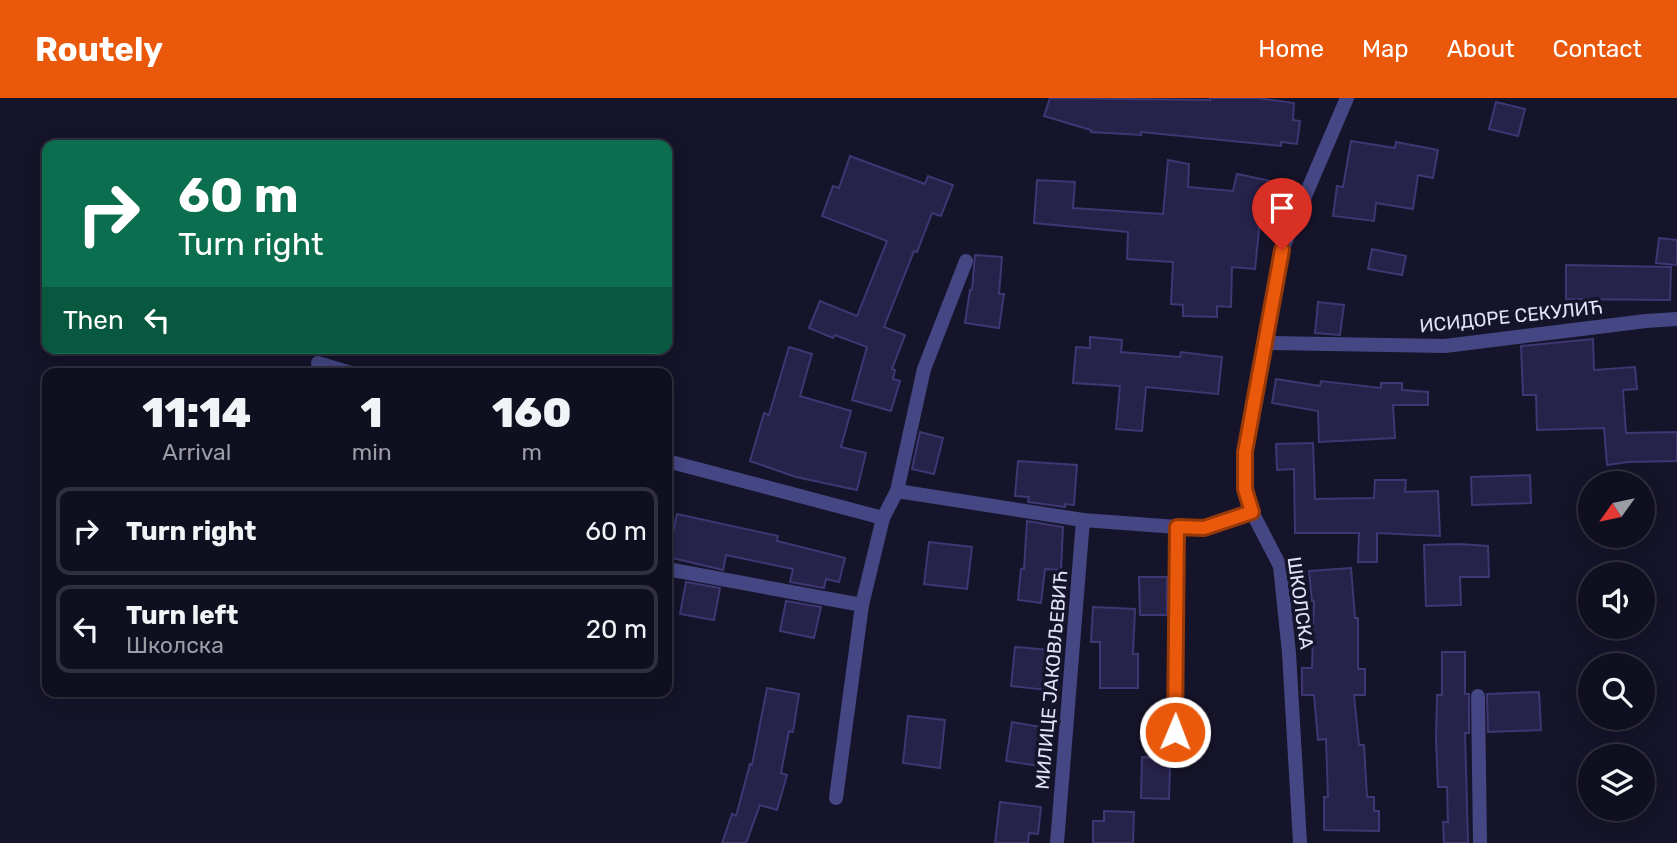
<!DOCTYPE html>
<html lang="en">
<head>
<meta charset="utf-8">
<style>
  :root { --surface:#100f20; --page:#1e1d2d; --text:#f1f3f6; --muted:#9c9ca5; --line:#302f3e; --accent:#ea580c }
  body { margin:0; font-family:Rubik,sans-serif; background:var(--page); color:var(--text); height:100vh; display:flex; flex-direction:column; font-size:26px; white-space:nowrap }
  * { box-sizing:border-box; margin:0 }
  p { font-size:23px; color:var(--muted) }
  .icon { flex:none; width:38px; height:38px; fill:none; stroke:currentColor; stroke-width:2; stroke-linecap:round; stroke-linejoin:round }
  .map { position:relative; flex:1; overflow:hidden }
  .drawer { position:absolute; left:42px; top:270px; width:630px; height:329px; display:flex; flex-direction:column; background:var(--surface); border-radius:14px; box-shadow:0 4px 18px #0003,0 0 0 2px var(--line) }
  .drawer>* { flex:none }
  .guide { position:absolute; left:42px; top:42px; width:630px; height:214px; border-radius:14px; box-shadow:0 4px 18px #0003,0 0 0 2px var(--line); background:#0b6e4f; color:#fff; overflow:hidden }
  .needle { width:46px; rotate:237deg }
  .controls { position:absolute; left:1578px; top:373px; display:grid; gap:14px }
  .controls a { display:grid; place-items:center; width:77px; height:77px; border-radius:50%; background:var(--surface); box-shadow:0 4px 18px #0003,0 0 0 2px var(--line); font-size:35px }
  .pin { position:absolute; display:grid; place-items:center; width:60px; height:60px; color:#fff; margin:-72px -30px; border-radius:50% 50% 50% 0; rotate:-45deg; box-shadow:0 0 7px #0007 }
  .pin .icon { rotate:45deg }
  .me { position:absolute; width:77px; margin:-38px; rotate:1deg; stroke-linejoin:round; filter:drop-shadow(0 0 5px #0008) }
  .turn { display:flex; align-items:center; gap:24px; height:147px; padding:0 21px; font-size:32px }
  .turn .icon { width:91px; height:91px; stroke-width:2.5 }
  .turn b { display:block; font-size:49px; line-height:60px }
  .then { display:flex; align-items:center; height:66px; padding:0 21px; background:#0003; gap:14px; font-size:26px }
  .eta { display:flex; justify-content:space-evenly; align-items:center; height:119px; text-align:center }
  .eta b { font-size:42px; font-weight:800; line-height:49px }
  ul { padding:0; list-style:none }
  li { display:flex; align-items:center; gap:21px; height:88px; margin:0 14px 10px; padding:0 7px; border:4px solid var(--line); border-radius:14px }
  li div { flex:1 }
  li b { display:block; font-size:26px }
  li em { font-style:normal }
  header { display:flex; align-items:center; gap:42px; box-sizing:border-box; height:98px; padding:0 35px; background:var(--accent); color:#fff }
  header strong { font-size:33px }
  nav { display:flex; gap:38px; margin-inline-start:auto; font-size:24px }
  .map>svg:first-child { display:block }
  .building { fill:#272249; stroke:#3d3773; stroke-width:2 }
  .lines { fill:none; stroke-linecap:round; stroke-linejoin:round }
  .lane { stroke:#444784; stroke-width:14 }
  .street { stroke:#444784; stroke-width:14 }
  .route-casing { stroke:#983908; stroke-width:18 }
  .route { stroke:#ea580c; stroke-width:12 }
  .labels { text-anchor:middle; stroke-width:7; stroke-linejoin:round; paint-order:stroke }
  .street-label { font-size:19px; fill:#e1e1fc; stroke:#16142a }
</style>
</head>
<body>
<header>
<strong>Routely</strong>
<nav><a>Home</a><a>Map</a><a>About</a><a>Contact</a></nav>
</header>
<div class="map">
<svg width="1677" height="745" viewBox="0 0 1677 745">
  <rect width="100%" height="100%" fill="#16142a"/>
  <g class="building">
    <path d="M1050,0L1210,2V0H1257L1294,5L1293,22L1300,23L1297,46L1281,44V48L1141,34V37L1091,34V32L1044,18Z"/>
    <path d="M1496,4L1525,11L1518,38L1489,31Z"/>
    <path d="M1351,43L1395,50L1396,44L1438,52L1433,80L1418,77L1413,111L1376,105L1374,123L1333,118L1337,88L1343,89Z"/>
    <path d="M850,58L925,86L928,78L953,87L941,118L932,115L917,154L914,153L884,229L905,237L892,271L895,272L893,281L900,283L891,313L852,302L867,249L835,237L833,240L809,230L820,203L857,218L887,143L822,118L833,88L839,90Z"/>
    <path d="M1168,62L1189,66L1188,89L1233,93L1237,76L1271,83L1265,113L1261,112L1255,171L1232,169L1231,209L1217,208V219L1183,218V207L1171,206L1173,164L1127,161L1128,134L1034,125L1037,82L1075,84L1073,110L1163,116Z"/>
    <path d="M1659,140L1677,142V167L1656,165Z"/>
    <path d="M1372,151L1406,158L1402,177L1368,171Z"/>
    <path d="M975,157L1002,159L999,196H1004L999,230L965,225L970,192H972Z"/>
    <path d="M1566,167L1671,169L1670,202L1566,201Z"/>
    <path d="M1318,204L1344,207L1340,237L1315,235Z"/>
    <path d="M1090,239L1122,242L1121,254L1180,259L1181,254L1222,259L1218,296L1146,289L1142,333L1116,331L1120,288L1073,285L1076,249L1090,250Z"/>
    <path d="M1593,241L1594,272L1635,269L1637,291L1623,292L1626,335L1677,334V363L1628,364L1607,367L1604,330L1537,332L1536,297H1523L1521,248Z"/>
    <path d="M789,249L812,256L800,298L851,313L841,349L866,355L857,392L796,379L750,363L764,315L769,317Z"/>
    <path d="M1276,281L1320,288L1321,283L1381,290V285H1402V292L1428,294V307H1393L1395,340L1319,344L1318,313L1272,305Z"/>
    <path d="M920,334L943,340L934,376L912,371Z"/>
    <path d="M1313,345L1315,401L1374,400L1375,382H1406L1405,394L1438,393L1440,438L1377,435V464H1358L1359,435H1295L1294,371L1277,372L1276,346Z"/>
    <path d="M1018,363L1077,367L1074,407L1065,406V409L1028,404L1029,399L1015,398Z"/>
    <path d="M1530,377L1531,405L1472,407L1471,379Z"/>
    <path d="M677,416L778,438L777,443L845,460L839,484L826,481L824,490L790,484L793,471L726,457L723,472L668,459Z"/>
    <path d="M1027,423L1063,429L1061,472L1045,471L1041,505L1018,502L1021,471H1024Z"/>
    <path d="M929,444L972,449L967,491L924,486Z"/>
    <path d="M1459,446L1488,448L1489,479H1460L1461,507L1426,508L1424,447Z"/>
    <path d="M1351,470L1355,520H1358V571H1365V597H1354L1359,647H1364L1367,699H1374V713H1379V733L1324,732V699H1328L1326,641L1318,642L1314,597H1302V570H1312L1314,503H1312L1309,473Z"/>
    <path d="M1139,479H1167V517H1140Z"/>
    <path d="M686,484L720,490L714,522L680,516Z"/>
    <path d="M786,503L821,509L814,540L780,533Z"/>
    <path d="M1093,509L1135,511L1133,556H1138V590H1100V544H1091Z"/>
    <path d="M1015,549L1050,552L1046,592L1011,588Z"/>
    <path d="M1442,554H1465V596H1469V635H1465L1468,745H1444L1443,724H1448L1447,689H1438L1436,643L1437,597H1442Z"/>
    <path d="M767,590L799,596L793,634L789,633L781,675L787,677L777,712L760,707L746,745H722L732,716L736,718L750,666L752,667Z"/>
    <path d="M1539,594L1541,632L1488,634L1487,596Z"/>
    <path d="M908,618L945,622L940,670L903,665Z"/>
    <path d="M1012,624L1053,631L1047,669L1006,663Z"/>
    <path d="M1142,659L1165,660L1170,667L1169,701L1141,700Z"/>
    <path d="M1000,704L1041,709L1038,736L1029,735L1028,745H995Z"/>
    <path d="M1104,713L1134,714L1133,745H1093V723H1104Z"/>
  </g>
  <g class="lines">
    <g class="lane">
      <path d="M897,393L924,271L966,163"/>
      <path d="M667,471L862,507"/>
    </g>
    <g class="street">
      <path d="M1265,245L1445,248L1646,223L1677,221"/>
      <path d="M318,265L351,275"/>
      <path d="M667,363L883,420"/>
      <path d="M1478,598L1480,745"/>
      <path d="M1175,659L1177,429"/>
      <path d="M836,700L862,507L883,420L897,393L1083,422L1177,429L1204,430L1252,414"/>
      <path d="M1057,745L1083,422"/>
      <path d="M1300,745L1289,555L1280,468L1252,414L1247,399L1245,353L1282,152L1347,0"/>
    </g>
  </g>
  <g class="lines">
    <defs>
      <path id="route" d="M1175,634L1177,429L1204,430L1252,414L1245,391V354L1282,152"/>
    </defs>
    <use href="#route" class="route-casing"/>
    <use href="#route" class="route"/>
  </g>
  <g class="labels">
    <g class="street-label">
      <text transform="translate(1511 218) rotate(-6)" y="7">ИСИДОРЕ СЕКУЛИЋ</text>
      <text transform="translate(1301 505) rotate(82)" y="7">ШКОЛСКА</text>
      <text transform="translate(1051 582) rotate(-85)" y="7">МИЛИЦЕ ЈАКОВЉЕВИЋ</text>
    </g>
  </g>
</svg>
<div class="controls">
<a><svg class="needle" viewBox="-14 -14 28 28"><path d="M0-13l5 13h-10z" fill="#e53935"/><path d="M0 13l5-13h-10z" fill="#9c9ca5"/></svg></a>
<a><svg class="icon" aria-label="sound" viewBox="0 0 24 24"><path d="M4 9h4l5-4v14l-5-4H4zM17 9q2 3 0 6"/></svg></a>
<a><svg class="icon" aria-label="search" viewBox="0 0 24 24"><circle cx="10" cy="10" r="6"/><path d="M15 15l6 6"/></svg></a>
<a><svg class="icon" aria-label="layers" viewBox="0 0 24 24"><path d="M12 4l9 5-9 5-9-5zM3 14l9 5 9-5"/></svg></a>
</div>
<div class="pin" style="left:1282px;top:152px;background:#d93025"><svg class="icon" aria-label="arrive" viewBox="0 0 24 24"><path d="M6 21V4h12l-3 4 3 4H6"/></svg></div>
<svg class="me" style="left:1175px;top:634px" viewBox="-20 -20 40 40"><circle r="17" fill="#ea580c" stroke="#fff" stroke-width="3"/><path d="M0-11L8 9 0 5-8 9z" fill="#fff"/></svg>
<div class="guide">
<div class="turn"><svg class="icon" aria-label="right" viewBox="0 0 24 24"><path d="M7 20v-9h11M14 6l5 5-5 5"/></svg><div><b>60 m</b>Turn right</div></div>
<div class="then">Then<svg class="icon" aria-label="left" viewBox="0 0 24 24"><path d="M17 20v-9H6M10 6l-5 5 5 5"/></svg></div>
</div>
<section class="drawer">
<div class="eta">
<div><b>11:14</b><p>Arrival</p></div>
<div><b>1</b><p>min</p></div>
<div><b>160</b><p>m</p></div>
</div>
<ul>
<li><svg class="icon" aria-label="right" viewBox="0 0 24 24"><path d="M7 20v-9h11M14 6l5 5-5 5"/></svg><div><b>Turn right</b></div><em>60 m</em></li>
<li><svg class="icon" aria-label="left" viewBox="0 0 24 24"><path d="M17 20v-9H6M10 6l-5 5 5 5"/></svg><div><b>Turn left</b><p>Школска</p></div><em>20 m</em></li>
</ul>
</section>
</div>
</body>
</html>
